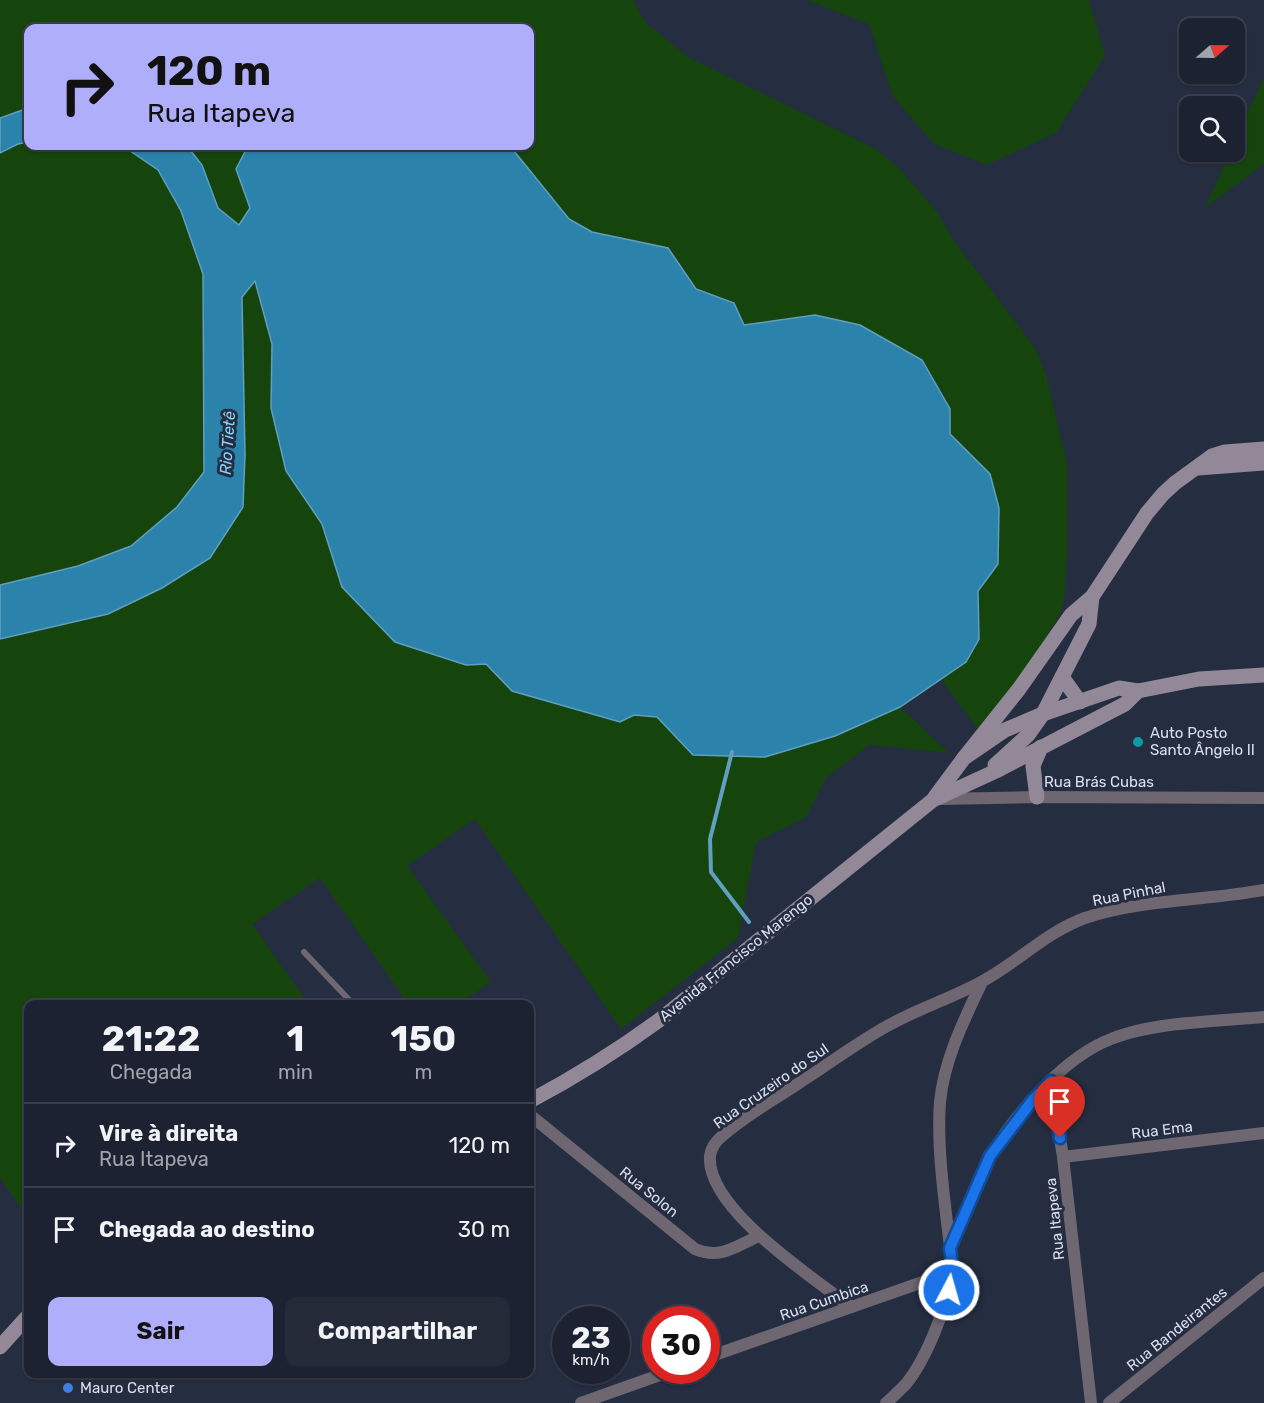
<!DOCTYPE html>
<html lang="pt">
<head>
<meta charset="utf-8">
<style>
  :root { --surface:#1c2231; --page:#252a39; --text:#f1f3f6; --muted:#a0a4ab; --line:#3a3f4d; --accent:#afaefa }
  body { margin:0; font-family:Rubik,sans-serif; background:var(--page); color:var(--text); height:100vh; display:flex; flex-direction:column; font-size:22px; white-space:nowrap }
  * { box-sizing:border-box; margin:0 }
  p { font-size:20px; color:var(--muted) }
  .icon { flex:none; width:33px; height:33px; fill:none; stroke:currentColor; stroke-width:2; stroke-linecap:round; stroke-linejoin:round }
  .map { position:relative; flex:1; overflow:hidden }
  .sheet { position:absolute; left:24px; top:1000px; width:510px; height:378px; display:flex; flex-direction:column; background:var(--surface); border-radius:12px; box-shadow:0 2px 4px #0004,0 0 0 2px var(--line) }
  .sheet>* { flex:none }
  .banner { position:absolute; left:24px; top:24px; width:510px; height:126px; border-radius:12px; box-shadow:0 2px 4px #0004,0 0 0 2px var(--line); background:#afaefa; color:#111; overflow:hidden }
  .needle { width:39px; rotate:70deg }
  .buttons { position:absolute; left:1179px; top:18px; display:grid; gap:12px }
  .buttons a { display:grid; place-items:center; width:66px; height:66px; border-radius:12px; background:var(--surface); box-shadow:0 2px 4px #0004,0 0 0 2px var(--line); font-size:30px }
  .speed { position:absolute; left:552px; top:1306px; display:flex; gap:12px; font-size:30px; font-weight:700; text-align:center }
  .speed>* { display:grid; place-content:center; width:78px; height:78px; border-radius:50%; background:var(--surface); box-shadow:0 2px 4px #0004,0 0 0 2px var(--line); line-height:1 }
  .speed small { font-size:15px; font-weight:400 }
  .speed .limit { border:9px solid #d22; background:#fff; color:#111 }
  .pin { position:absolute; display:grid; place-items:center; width:51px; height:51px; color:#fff; margin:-62px -26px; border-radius:50% 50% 50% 0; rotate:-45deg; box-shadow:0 0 6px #0007 }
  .pin .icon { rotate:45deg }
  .me { position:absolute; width:66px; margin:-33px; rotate:6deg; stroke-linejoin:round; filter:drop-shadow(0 0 4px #0008) }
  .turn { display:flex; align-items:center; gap:21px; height:126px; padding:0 24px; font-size:27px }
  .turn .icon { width:78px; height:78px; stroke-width:2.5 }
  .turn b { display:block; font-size:42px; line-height:51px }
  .eta { display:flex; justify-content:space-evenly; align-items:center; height:102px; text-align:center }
  .eta b { font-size:36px; font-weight:700; line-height:42px }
  .cta { display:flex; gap:12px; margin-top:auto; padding:12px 24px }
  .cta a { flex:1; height:69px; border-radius:12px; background:var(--accent); color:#111; font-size:24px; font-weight:700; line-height:69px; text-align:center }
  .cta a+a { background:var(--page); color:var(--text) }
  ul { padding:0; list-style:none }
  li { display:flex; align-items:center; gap:18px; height:84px; padding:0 24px; border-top:2px solid var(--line) }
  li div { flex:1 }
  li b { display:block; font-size:22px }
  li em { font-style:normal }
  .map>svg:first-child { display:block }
  .green { fill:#16440d }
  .water { fill:#2b83ab; stroke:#609fbf; stroke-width:1.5 }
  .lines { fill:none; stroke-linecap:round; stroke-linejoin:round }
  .stream { stroke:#609fbf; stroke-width:4 }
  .lane { stroke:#6e6771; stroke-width:6 }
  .street { stroke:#6e6771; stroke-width:12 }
  .secondary { stroke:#938898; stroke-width:15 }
  .route-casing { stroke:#114b97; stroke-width:15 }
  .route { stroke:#1a73e8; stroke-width:10 }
  .culture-dot { fill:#0f9aa8; stroke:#252d41; stroke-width:2 }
  .shop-dot { fill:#3f7fe0; stroke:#252d41; stroke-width:2 }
  .labels { text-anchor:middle; stroke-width:6; stroke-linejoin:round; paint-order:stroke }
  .poi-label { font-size:15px; fill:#dadfed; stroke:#252d41; text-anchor:start }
  .street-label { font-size:15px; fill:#dadfed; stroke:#252d41 }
  .water-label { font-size:16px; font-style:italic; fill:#88d4fc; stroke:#252d41 }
</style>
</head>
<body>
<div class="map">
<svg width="1264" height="1403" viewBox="0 0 1264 1403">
  <rect width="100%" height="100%" fill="#252d41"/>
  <g class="green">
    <path d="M0,0H633L645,22L688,57L874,148L897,166L937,212L954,241L1035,348L1045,372L1067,463V555L1064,602L1061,612L1033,659L979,731L941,679L966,662L979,639L978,591L998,564L990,474L950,434V409L860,325L815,315L744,325L734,303L696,289L668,248L592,232L569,219L510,146H530V28H28V108L0,118Z"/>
    <path d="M807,0H1089L1105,55L1056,133L987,165L934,144L892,95L869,24Z"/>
    <path d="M1264,77V164L1205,208L1230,152H1234L1235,141Z"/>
    <path d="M28,142V146H126L158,170L181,211L203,274L204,473L177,507L131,546L78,566L0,585V153L18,144Z"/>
    <path d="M187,146H248L236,169L250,209L239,225L218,208L202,165Z"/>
    <path d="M256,281L272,344L271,408L286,471L322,524L342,587L465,665L486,664L512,691L620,722L634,715L658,717L693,755L835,736L900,707L949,753L869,745L826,778L806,817L756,842L738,938L621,1029L475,819L407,866L491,982L457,1005H409L320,878L252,924L309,1005H28V1218L0,1178V639L108,614L243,507L245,455L242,297Z"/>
  </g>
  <g class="water">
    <path d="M28,108V142L18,144L0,153V118Z"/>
    <path d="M123,146H187L202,165L218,208L239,225L250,208L236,169L248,146H510L569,219L592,232L668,248L696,289L734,303L744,325L815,315L860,325L922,360L950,409V434L990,474L999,508L998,564L978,591L979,639L966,662L900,707L835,736L765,757L693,755L657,717L634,715L620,722L512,691L486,664L466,665L395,642L342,587L322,524L286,471L271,408L272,344L255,281L242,297L245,455L243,507L210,558L162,588L108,614L0,639V585L78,566L131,546L177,507L204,472L203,274L181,211L158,170Z"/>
  </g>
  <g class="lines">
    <path class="stream" d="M732,752L710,839L711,872L749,922"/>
    <path class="lane" d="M304,952L354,1005"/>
    <g class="street">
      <path d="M938,799L1037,797L1264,798"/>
      <path d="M1051,1081L1063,1157L1091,1403"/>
      <path d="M530,1115L695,1249C720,1260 736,1246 759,1236"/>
      <path d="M1063,1157L1264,1133"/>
      <path d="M951,1247C962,1219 976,1180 991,1155C1017,1112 1064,1057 1111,1039C1153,1022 1218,1021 1264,1017"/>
      <path d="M851,1307C813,1277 706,1209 710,1156C711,1149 715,1142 721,1137C744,1116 774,1100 799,1083C829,1064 859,1041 891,1024C920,1008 952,998 981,982C1017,963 1046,932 1085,918C1143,899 1205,901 1264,890"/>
      <path d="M706,1358L951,1272"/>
      <path d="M581,1403L671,1371"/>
      <path d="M886,1403C893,1397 900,1390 906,1384C927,1358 953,1295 952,1261C951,1251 949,1240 948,1230C943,1190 937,1141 940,1102C944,1060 964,1020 982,982"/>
      <path d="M1109,1403L1264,1278"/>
    </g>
    <g class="secondary">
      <path d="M1198,468L1264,463"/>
      <path d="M1062,677L1080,702"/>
      <path d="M964,758L1019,689L1071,615L1092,597L1147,513L1163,494L1175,483L1212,456L1225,452L1264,449"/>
      <path d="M995,765L1028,735L1043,714L1089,624L1092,597"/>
      <path d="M935,797L964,758L1005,730L1043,714L1119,688L1138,691L1199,679L1264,675"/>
      <path d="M1037,797L1033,766L1041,747"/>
      <path d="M530,1101C575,1077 617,1051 658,1021L933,800L996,771L1125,704L1138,691"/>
      <path d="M0,1347L28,1316"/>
    </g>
  </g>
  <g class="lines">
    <defs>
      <path id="route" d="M949,1290L952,1263L950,1248L990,1156L1032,1101L1051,1081L1060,1138"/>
    </defs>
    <use href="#route" class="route-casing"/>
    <use href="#route" class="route"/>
  </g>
  <circle class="culture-dot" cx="1138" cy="742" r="6"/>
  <circle class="shop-dot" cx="68" cy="1388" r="6"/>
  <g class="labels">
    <g class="poi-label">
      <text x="1150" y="738">Auto Posto<tspan x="1150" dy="17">Santo Ângelo II</tspan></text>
      <text x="80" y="1393">Mauro Center</text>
    </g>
    <g class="street-label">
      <text x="1099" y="787">Rua Brás Cubas</text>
      <text transform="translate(1129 894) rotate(-11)" y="5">Rua Pinhal</text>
      <text transform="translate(736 958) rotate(-39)" y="5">Avenida Francisco Marengo</text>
      <text transform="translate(771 1086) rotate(-35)" y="5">Rua Cruzeiro do Sul</text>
      <text transform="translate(1162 1130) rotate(-7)" y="5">Rua Ema</text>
      <text transform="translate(649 1192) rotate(39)" y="5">Rua Solon</text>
      <text transform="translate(1055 1219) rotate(-96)" y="5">Rua Itapeva</text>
      <text transform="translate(824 1301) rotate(-19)" y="5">Rua Cumbica</text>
      <text transform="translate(1177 1329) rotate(-39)" y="5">Rua Bandeirantes</text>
    </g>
    <g class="water-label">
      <text transform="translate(227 443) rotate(-86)" y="6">Rio Tietê</text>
    </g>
  </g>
</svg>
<div class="buttons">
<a><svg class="needle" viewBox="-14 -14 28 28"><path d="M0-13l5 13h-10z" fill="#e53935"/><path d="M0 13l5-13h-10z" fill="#a0a4ab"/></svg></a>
<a><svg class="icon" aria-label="search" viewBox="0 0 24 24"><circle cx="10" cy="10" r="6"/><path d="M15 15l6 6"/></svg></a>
</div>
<div class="speed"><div>23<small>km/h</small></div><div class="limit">30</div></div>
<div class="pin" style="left:1060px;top:1138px;background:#d93025"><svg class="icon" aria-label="arrive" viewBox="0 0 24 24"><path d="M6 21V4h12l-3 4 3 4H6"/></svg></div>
<svg class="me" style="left:949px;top:1290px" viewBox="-20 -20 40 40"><circle r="17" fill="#1a73e8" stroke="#fff" stroke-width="3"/><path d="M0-11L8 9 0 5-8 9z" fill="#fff"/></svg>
<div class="banner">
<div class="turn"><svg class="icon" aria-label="right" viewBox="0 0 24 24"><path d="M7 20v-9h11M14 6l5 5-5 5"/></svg><div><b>120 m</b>Rua Itapeva</div></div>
</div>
<section class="sheet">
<div class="eta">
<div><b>21:22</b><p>Chegada</p></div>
<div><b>1</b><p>min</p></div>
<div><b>150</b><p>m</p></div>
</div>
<ul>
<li><svg class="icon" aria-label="right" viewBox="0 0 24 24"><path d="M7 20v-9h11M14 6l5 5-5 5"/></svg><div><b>Vire à direita</b><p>Rua Itapeva</p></div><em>120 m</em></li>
<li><svg class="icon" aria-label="arrive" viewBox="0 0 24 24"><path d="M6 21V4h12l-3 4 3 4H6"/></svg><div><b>Chegada ao destino</b></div><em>30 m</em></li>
</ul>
<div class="cta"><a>Sair</a><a>Compartilhar</a></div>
</section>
</div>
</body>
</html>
